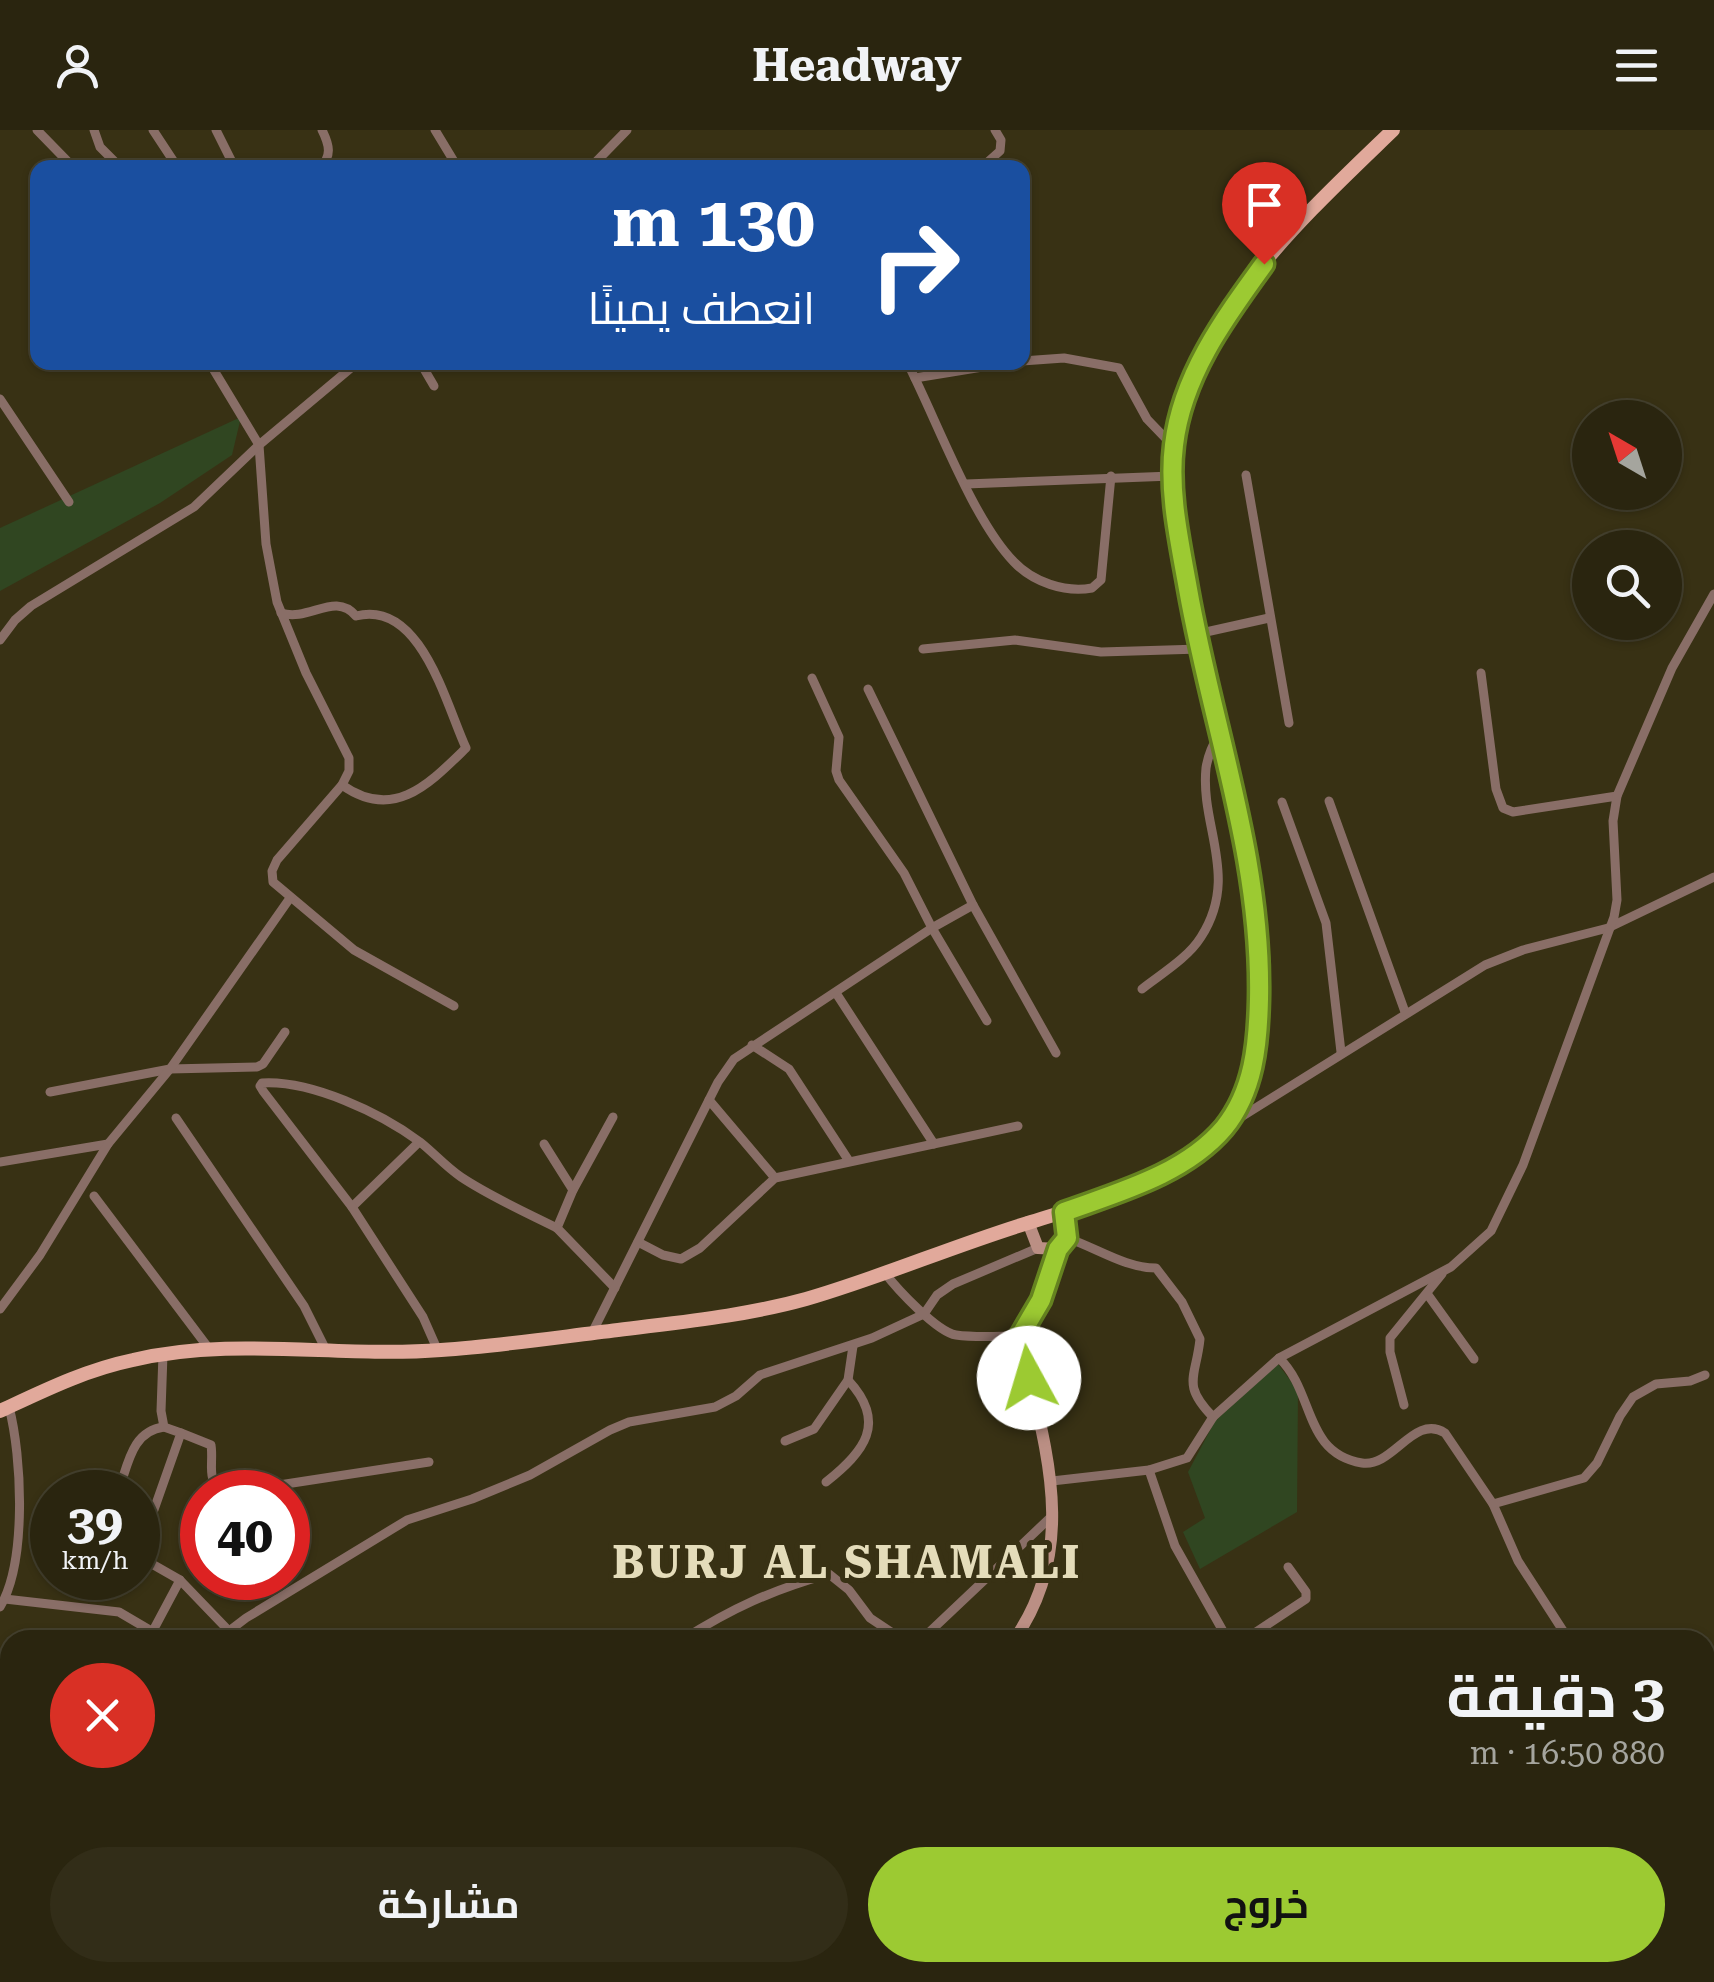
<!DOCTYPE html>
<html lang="ar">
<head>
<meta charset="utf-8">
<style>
  :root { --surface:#2a250f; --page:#322d18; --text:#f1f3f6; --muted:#a5a59e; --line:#46422f; --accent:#9cca32 }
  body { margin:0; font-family:"Roboto Serif",Cairo,serif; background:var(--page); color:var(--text); direction:rtl; height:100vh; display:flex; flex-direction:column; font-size:38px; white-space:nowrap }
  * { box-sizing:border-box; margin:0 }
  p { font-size:32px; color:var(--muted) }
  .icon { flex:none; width:55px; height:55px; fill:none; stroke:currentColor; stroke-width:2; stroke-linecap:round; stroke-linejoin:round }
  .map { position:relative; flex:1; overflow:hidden; direction:ltr }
  .side { position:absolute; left:0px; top:1500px; width:1715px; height:352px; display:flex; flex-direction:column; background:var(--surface); border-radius:30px 30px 0 0; box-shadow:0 2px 8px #0004,0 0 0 2px var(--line); direction:rtl }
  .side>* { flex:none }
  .guide { position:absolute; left:30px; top:30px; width:1000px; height:210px; border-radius:20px; box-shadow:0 2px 8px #0004,0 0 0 2px var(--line); direction:rtl; background:#1a4fa0; color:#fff; overflow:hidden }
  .needle { width:65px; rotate:321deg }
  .controls { position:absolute; left:1572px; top:270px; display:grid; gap:20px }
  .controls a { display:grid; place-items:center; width:110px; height:110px; border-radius:50%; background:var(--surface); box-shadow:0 2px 8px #0004,0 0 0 2px var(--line); font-size:50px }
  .speed { position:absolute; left:30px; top:1340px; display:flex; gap:20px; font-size:50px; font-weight:700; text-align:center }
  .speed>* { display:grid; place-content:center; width:130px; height:130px; border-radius:50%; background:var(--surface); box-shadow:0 2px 8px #0004,0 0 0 2px var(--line); line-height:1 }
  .speed small { font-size:25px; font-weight:400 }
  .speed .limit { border:15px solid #d22; background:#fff; color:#111 }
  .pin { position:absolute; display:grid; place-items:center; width:85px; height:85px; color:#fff; margin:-102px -42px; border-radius:50% 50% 50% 0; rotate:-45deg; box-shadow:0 0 10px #0007 }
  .pin .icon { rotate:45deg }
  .me { position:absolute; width:110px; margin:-55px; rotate:354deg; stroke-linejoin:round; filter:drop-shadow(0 0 8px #0008) }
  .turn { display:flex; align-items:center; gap:35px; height:210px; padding:0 50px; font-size:45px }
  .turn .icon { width:130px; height:130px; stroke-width:2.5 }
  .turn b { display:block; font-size:70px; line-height:85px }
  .round { display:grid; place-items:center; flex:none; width:105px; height:105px; border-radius:52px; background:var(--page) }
  .headline { display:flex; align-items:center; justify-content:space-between; height:170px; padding:0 50px }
  h1 { font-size:60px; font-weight:700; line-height:75px }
  .cta { display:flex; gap:20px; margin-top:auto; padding:20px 50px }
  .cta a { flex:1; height:115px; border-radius:60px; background:var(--accent); color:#111; font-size:40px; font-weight:700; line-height:115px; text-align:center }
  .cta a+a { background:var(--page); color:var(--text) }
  header { display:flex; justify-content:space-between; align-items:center; height:130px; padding:0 50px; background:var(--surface); font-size:45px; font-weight:700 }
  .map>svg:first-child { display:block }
  .green { fill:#304621 }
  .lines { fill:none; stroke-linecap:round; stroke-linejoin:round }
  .street { stroke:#896e67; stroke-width:9 }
  .secondary { stroke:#bb8f84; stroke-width:12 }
  .primary { stroke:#e1a99b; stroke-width:14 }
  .route-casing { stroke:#658320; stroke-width:25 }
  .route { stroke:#9cca32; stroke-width:18 }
  .labels { text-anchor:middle; stroke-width:10; stroke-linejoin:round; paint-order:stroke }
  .district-label { font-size:45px; font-weight:bold; letter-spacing:2.5px; fill:#e4dcba; stroke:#383114 }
</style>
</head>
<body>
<header><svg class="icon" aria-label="menu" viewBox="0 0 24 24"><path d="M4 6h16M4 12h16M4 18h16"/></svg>Headway<svg class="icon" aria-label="person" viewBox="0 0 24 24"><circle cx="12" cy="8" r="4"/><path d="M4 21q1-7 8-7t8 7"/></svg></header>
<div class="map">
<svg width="1714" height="1852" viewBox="0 0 1714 1852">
  <rect width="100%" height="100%" fill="#383114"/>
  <g class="green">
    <path d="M241,287L232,325L160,373L0,461V398Z"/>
    <path d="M1278,1234L1298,1261L1297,1382L1200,1439L1183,1402L1205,1388L1188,1342L1215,1291Z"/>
  </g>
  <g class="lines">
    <g class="street">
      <path d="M37,0L74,38"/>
      <path d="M94,0L100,17L121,38"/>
      <path d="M153,0L178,38"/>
      <path d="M216,0L235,38"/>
      <path d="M435,0L458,38"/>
      <path d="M319,38C333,27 329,14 322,0"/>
      <path d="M590,38L627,0"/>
      <path d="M981,38L1000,21L1001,10L995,0"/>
      <path d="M1022,231L1064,228L1119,238L1147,289L1173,316"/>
      <path d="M209,232L259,315L266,414L277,472L306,543L349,628V641L342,655L277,730L272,741L273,752L354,820L454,876"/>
      <path d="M420,232L434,256"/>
      <path d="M907,232C936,288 972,389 1014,432C1033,452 1065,463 1092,458L1101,450L1111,346"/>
      <path d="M915,248L1013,232"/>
      <path d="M0,269L69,372"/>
      <path d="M1246,345L1289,593"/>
      <path d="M966,354L1172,346"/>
      <path d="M281,483C309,492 335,461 356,486C421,469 446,575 466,618C430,653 394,692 342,655"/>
      <path d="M1197,504L1269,488"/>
      <path d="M0,510L15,490L31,476L194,377L259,315L358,232"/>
      <path d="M923,519L1015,510L1101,522L1200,519"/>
      <path d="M1481,543L1496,659L1503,678L1513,682L1617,666"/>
      <path d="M812,548L839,607L836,641L839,650L904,743L932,798L987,891"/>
      <path d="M868,559L973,775"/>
      <path d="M1329,671L1405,882"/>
      <path d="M1282,672L1326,793L1341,922"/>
      <path d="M1142,859C1161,844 1188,828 1201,807C1240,746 1200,697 1206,638C1208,624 1214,613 1220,601"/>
      <path d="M836,863L934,1014"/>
      <path d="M752,915L789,939L849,1031"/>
      <path d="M50,962L170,939L257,937L263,934L285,902"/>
      <path d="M709,970L775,1048"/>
      <path d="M613,987L573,1060L557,1098L615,1158"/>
      <path d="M176,988L304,1176L326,1220"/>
      <path d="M1230,994L1485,835L1523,820L1608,798L1714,747"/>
      <path d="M544,1014L573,1060"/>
      <path d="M0,1032L108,1014"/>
      <path d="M94,1066L210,1220"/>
      <path d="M352,1077L419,1012"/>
      <path d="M1067,1108C1097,1118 1125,1138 1156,1138L1182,1172L1200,1209C1196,1248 1181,1254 1213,1287"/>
      <path d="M638,1112L663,1125L681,1129L700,1118L775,1048L1018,996"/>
      <path d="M885,1143C897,1159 937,1202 956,1205C976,1208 999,1206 1020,1206"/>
      <path d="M1428,1165L1474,1229"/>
      <path d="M0,1179L40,1125L108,1014L170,939L290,768"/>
      <path d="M592,1203L718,952L734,929L932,798L973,775L1056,923"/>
      <path d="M438,1221L423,1187L352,1077L263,961L260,956L262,953C311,950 381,983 420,1012C434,1023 446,1037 461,1047C491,1067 525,1082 557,1098"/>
      <path d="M1279,1228C1315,1262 1303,1323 1362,1333C1393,1338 1414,1283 1445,1303L1493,1374L1518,1431L1569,1510"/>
      <path d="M1404,1275L1390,1222V1208L1442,1144"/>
      <path d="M181,1303L211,1315C214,1334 205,1351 224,1362"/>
      <path d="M785,1311L814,1299L848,1250L853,1216"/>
      <path d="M1149,1340L1175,1416L1228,1510"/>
      <path d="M1052,1351L1149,1340L1187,1328L1213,1287L1279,1228L1451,1137L1491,1101L1523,1035L1614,787L1617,770L1613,691L1617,666L1672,538L1714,464"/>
      <path d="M826,1352C864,1322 888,1293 848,1250"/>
      <path d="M118,1362C128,1336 131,1301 164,1297"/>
      <path d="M234,1362L429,1332"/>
      <path d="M1493,1374L1584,1348L1597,1333L1620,1286L1633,1267L1656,1254L1690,1251L1705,1245"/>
      <path d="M138,1425L181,1303L164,1297L161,1281L163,1224"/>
      <path d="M138,1426L180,1450L229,1501L247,1510"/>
      <path d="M5,1469L119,1482L153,1502"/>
      <path d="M0,1477C27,1432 22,1327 9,1277"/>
      <path d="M148,1510L180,1450"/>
      <path d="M225,1510L229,1501L246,1488L407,1390L472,1369L530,1345L610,1300L629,1292L715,1277L736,1266L760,1245L872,1208L924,1184L937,1165L953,1154L1038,1118"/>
      <path d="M682,1510C732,1478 772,1460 829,1444L849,1460L870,1488L903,1510"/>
      <path d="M921,1510L1052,1386"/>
      <path d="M1244,1510L1306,1469V1462L1288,1437"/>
      <path d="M0,1661L10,1660"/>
      <path d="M0,1761V1783"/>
      <path d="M0,1816L10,1807"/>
      <path d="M1705,1817L1714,1823"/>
      <path d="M583,1842L587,1852"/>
      <path d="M1480,1842L1494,1852"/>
      <path d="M183,1852L191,1842"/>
      <path d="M468,1852L478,1842"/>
    </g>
    <g class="secondary">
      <path d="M1028,1092L1038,1118L1058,1119"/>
      <path d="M1014,1510C1082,1413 1043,1312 1020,1206L1041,1170L1058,1119L1067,1108L1064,1082"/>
      <path d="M920,1852L925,1842"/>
    </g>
    <path class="primary" d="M0,1281C43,1261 85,1240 133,1230C233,1206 339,1228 441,1220C500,1216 559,1207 618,1200C681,1192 745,1186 806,1169C882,1147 955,1115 1031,1092C1103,1069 1205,1046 1242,971C1272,910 1260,814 1252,748C1241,665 1214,586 1197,504C1184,448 1167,373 1173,316C1188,190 1307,83 1393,0"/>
  </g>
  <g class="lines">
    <defs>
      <path id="route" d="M1029,1248L1020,1206L1041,1170L1058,1119L1067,1108L1064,1082C1119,1062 1185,1044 1224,998C1254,961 1258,914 1259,869C1262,727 1212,596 1188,459C1180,413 1168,362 1174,315C1182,246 1224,189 1264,134"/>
    </defs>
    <use href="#route" class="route-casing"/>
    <use href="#route" class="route"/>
  </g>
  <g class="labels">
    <g class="district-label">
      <text x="847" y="1448">BURJ AL SHAMALI</text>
    </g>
  </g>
</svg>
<div class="controls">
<a><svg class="needle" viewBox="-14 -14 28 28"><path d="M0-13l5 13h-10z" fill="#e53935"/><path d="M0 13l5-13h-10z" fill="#a5a59e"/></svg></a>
<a><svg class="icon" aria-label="search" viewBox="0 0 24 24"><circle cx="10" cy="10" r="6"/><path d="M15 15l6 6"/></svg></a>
</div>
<div class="speed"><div>39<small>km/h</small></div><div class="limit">40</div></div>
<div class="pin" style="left:1264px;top:134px;background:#d93025"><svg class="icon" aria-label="arrive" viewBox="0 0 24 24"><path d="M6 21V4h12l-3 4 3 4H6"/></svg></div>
<svg class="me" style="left:1029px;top:1248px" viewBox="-20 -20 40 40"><circle r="19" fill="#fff"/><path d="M0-13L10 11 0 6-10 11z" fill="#9cca32"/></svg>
<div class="guide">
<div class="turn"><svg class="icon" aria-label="right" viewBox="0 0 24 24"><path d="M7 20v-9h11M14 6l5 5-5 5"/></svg><div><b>130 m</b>انعطف يمينًا</div></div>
</div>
<section class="side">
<div class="headline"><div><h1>3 دقيقة</h1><p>880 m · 16:50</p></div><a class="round" style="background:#d93025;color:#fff"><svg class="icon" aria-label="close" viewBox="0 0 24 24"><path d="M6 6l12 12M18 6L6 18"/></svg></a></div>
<div class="cta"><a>خروج</a><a>مشاركة</a></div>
</section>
</div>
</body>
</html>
